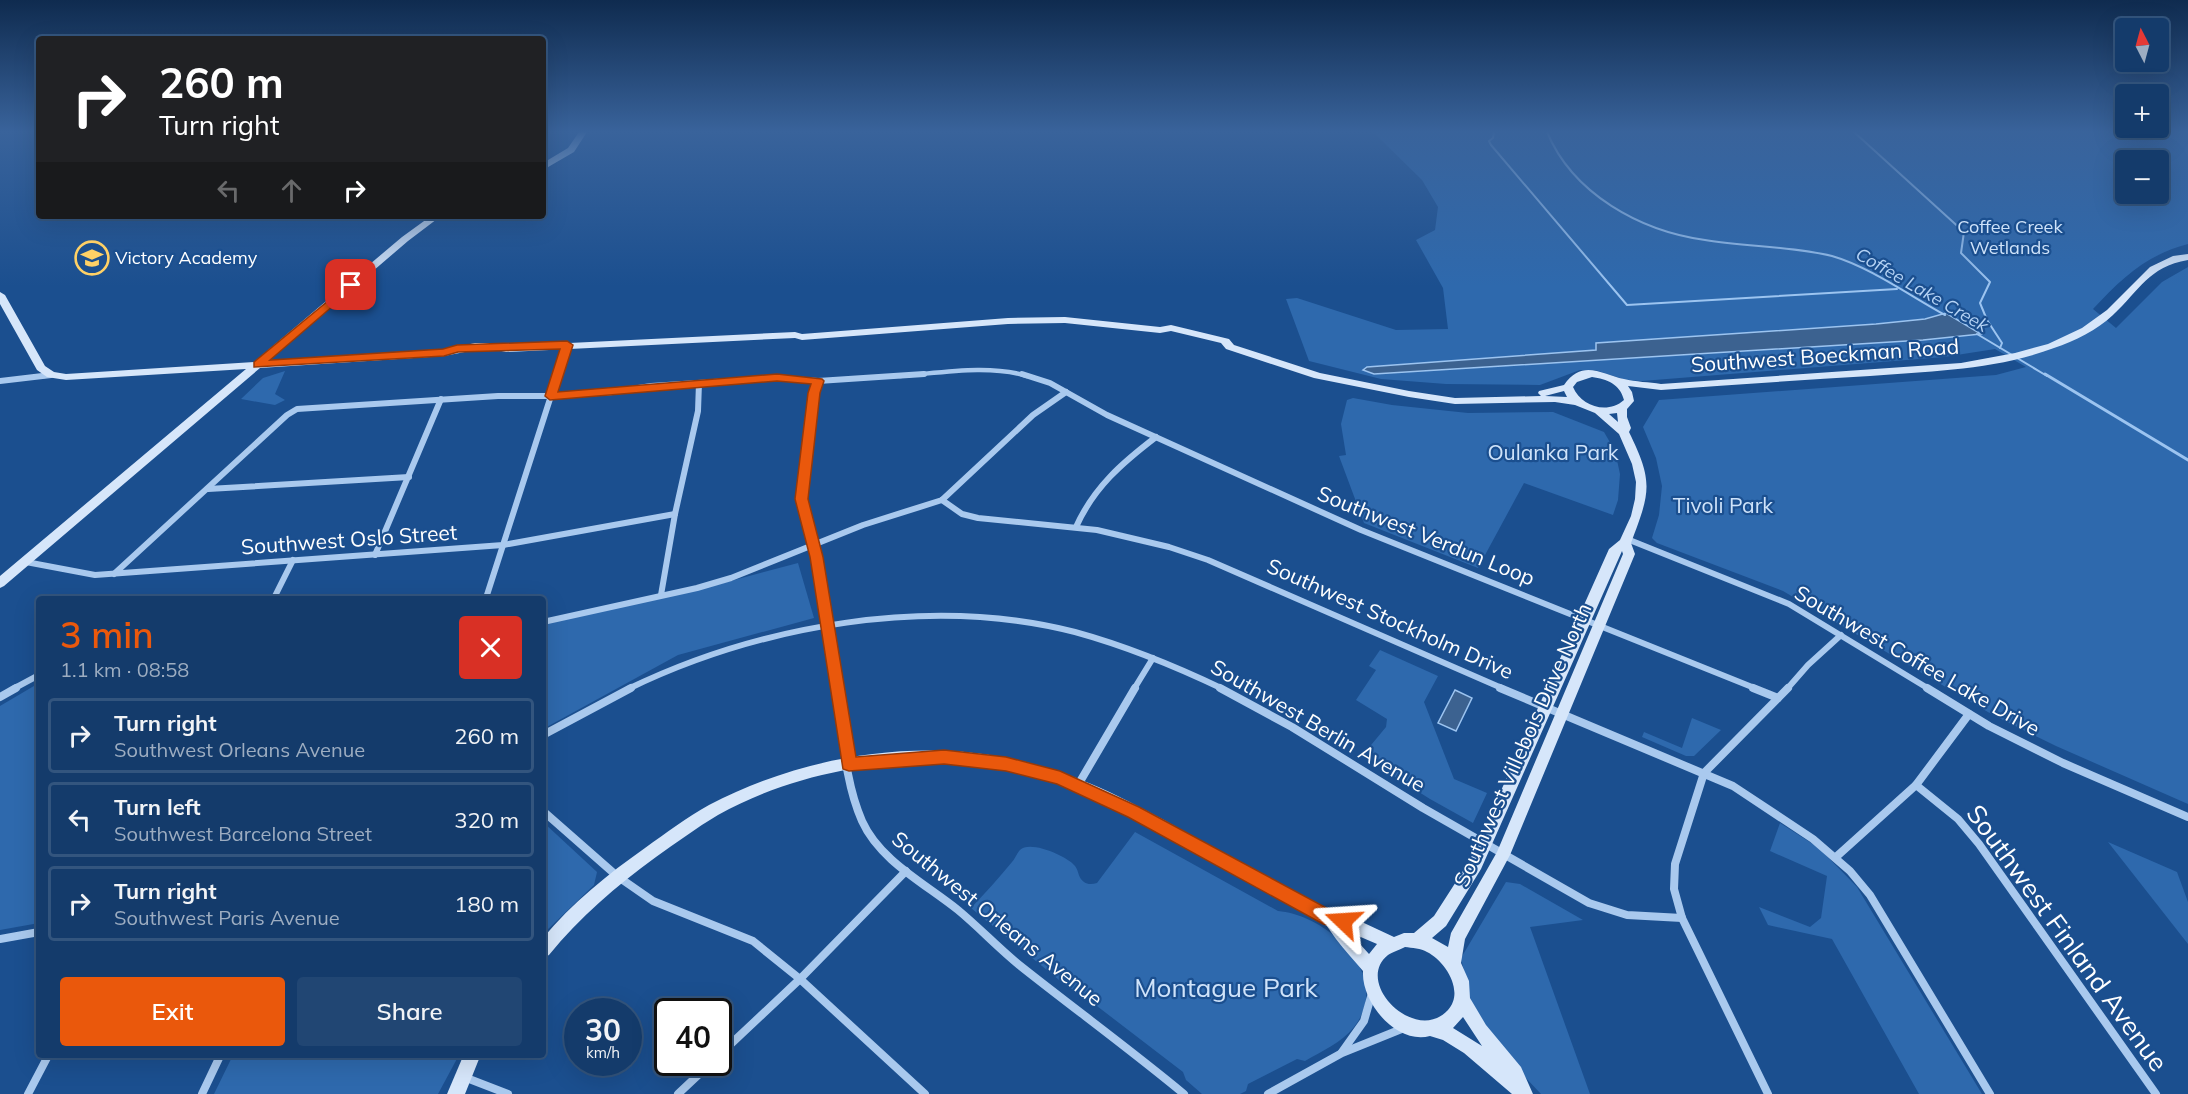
<!DOCTYPE html>
<html lang="en">
<head>
<meta charset="utf-8">
<style>
  :root { --surface:#143b6b; --page:#214673; --text:#f1f3f6; --muted:#9dadc1; --line:#33557e; --accent:#ea580c }
  body { margin:0; font-family:Mulish,sans-serif; background:var(--page); color:var(--text); height:100vh; display:flex; flex-direction:column; font-size:22px; white-space:nowrap }
  * { box-sizing:border-box; margin:0 }
  p { font-size:20px; color:var(--muted) }
  .icon { flex:none; width:33px; height:33px; fill:none; stroke:currentColor; stroke-width:2; stroke-linecap:round; stroke-linejoin:round }
  .map { position:relative; flex:1; overflow:hidden }
  .side { position:absolute; left:36px; top:596px; width:510px; height:462px; display:flex; flex-direction:column; background:var(--surface); border-radius:6px; box-shadow:0 6px 24px #0002,0 0 0 2px var(--line) }
  .side>* { flex:none }
  .hud { position:absolute; left:36px; top:36px; width:510px; height:183px; border-radius:6px; box-shadow:0 6px 24px #0002,0 0 0 2px var(--line); background:#202124; color:#fff; overflow:hidden }
  .needle { width:39px; rotate:354deg }
  .buttons { position:absolute; left:2115px; top:18px; display:grid; gap:12px }
  .buttons a { display:grid; place-items:center; width:54px; height:54px; border-radius:6px; background:var(--surface); box-shadow:0 6px 24px #0002,0 0 0 2px var(--line); font-size:30px }
  .speed { position:absolute; left:564px; top:998px; display:flex; gap:12px; font-size:30px; font-weight:700; text-align:center }
  .speed>* { display:grid; place-content:center; width:78px; height:78px; border-radius:50%; background:var(--surface); box-shadow:0 6px 24px #0002,0 0 0 2px var(--line); line-height:1 }
  .speed small { font-size:15px; font-weight:400 }
  .speed .limit { border:3px solid #111; border-radius:9px; background:#fff; color:#111 }
  .pin { position:absolute; display:grid; place-items:center; width:51px; height:51px; color:#fff; margin:-26px; border-radius:12px; box-shadow:0 3px 9px #0006 }
  .me { position:absolute; width:66px; margin:-33px; rotate:290deg; stroke-linejoin:round; filter:drop-shadow(0 0 4px #0008) }
  .turn { display:flex; align-items:center; gap:21px; height:126px; padding:0 24px; font-size:27px }
  .turn .icon { width:78px; height:78px; stroke-width:2.5 }
  .turn b { display:block; font-size:42px; line-height:51px }
  .lanes { display:flex; align-items:center; height:57px; padding:0 24px; background:#0003; justify-content:center; gap:30px; direction:ltr }
  .lanes .off { opacity:.35 }
  .round { display:grid; place-items:center; flex:none; width:63px; height:63px; border-radius:6px; background:var(--page) }
  .summary { display:flex; align-items:center; justify-content:space-between; height:102px; padding:0 24px }
  h1 { font-size:36px; font-weight:600; line-height:45px; color:var(--accent) }
  .action { display:flex; gap:12px; margin-top:auto; padding:12px 24px }
  .action a { flex:1; height:69px; border-radius:6px; background:var(--accent); color:#fff; font-size:24px; font-weight:600; line-height:69px; text-align:center }
  .action a+a { background:var(--page); color:var(--text) }
  ul { padding:0; list-style:none }
  li { display:flex; align-items:center; gap:18px; height:75px; margin:0 12px 9px; padding:0 12px; border:3px solid var(--line); border-radius:6px }
  li div { flex:1 }
  li b { display:block; font-size:22px }
  li em { font-style:normal }
  .map>svg:first-child { display:block }
  .green { fill:#2e69ad; fill-rule:evenodd }
  .water { fill:#3c6290; stroke:#9cc4f0; stroke-width:1.5 }
  .lines { fill:none; stroke-linecap:round; stroke-linejoin:round }
  .stream-far1 { stroke:#9cc4f0; stroke-width:2 }
  .stream { stroke:#9cc4f0; stroke-width:3 }
  .street-far2 { stroke:#a9c9ee; stroke-width:4.5 }
  .street-far1 { stroke:#a9c9ee; stroke-width:6 }
  .street { stroke:#a9c9ee; stroke-width:8 }
  .secondary { fill:#d6e6fa; fill-rule:evenodd }
  .route { fill:#ea580c; stroke:#983908; stroke-width:1.5 }
  .labels { text-anchor:middle; stroke-width:4.5; stroke-linejoin:round; paint-order:stroke }
  .far-park-label { font-size:18px; fill:#cfe3fa; stroke:#1b4f8f }
  .far-poi-label { font-size:18px; fill:#fff; stroke:#1b4f8f; text-anchor:start }
  .far-water-label { font-size:18px; font-style:italic; fill:#b5d3f5; stroke:#1b4f8f }
  .street-label { font-size:21px; fill:#fff; stroke:#1b4f8f }
  .park-label { font-size:21px; fill:#cfe3fa; stroke:#1b4f8f }
  .near-street-label { font-size:26px; fill:#fff; stroke:#1b4f8f }
  .near-park-label { font-size:26px; fill:#cfe3fa; stroke:#1b4f8f }
</style>
</head>
<body>
<div class="map">
<svg width="2188" height="1094" viewBox="0 0 2188 1094">
  <rect width="100%" height="100%" fill="#1b4f8f"/>
  <g class="green">
    <path d="M1373,132H2188V244C2146,255 2122,278 2093,309L2116,328L2162,282L2188,267V804L2056,746L1993,715L1783,591L1657,543L1652,538L1659,515L1662,486L1656,458L1643,427L1659,400L1996,375L2026,367L1995,349L1944,357L1642,381L1626,380L1595,370H1580L1540,385L1446,384L1381,379L1309,361L1286,299L1297,298L1396,330L1448,329L1443,288L1416,240L1435,230L1438,207L1422,180ZM2126,160H2158V194H2126Z"/>
    <path d="M285,371L275,394L285,400L275,405L241,399L263,378Z"/>
    <path d="M1353,398L1392,405L1468,413L1553,412L1604,432L1615,451L1620,474L1618,500L1613,515L1524,483L1478,568L1364,523L1339,456L1346,455L1341,424L1347,400Z"/>
    <path d="M798,563L814,618L678,655L543,729V624L697,590Z"/>
    <path d="M1380,650L1438,676L1424,702L1454,779L1487,793L1473,823L1430,799L1362,756L1386,727L1387,719L1356,700L1376,670L1369,666Z"/>
    <path d="M39,683V923L0,930V706Z"/>
    <path d="M1692,718L1721,730L1694,756H1686L1642,737L1644,732L1682,748Z"/>
    <path d="M543,822L597,872L594,885L543,934Z"/>
    <path d="M1780,823L1819,848L1857,887L1982,1094H1919L1832,939L1768,925L1759,907L1810,927L1821,918L1827,876L1770,851Z"/>
    <path d="M1135,832L1278,911C1328,915 1394,976 1354,1027C1341,1043 1322,1051 1305,1061L1297,1059L1248,1084L1246,1091L1240,1094H1202L1186,1080L1183,1072L1093,1003L1064,984L971,908C985,893 999,878 1012,862C1015,859 1017,853 1020,850C1030,840 1067,856 1075,866C1079,871 1078,878 1084,882C1088,885 1093,884 1097,883Z"/>
    <path d="M2108,842L2177,872L2188,902V944Z"/>
    <path d="M1506,882L1520,884L1583,920L1530,927L1590,1094H1541L1506,1057L1474,1015L1461,958Z"/>
    <path d="M233,1055V1054L459,1055L438,1094H214Z"/>
  </g>
  <g class="water">
    <path d="M1946,313L1981,334L1923,340L1374,374L1363,370L1367,367L1596,350V343L1876,324L1925,319Z"/>
    <path d="M1455,690L1472,698L1456,731L1438,723Z"/>
  </g>
  <g class="lines">
    <g class="stream-far1">
      <path d="M1494,132L1493,138L1489,141L1491,145L1627,305L1897,289"/>
      <path d="M1547,132C1573,194 1640,231 1705,240C1747,247 1791,246 1832,256C1870,267 1910,296 1945,315"/>
      <path d="M1854,132L1964,232L1961,253L1990,282L1980,303L1987,320L2002,343L2000,348"/>
      <path d="M1977,334L2047,376"/>
    </g>
    <path class="stream" d="M2045,374L2188,460"/>
    <g class="street-far2">
      <path d="M44,376L51,375"/>
      <path d="M557,376L567,345"/>
      <path d="M900,376C940,373 988,364 1027,376"/>
    </g>
    <g class="street-far1">
      <path d="M1022,374L1050,383L1107,415L1361,530L1757,689"/>
      <path d="M0,381L51,375"/>
      <path d="M818,381L814,393L802,499L817,557L836,689"/>
      <path d="M208,489L409,477"/>
      <path d="M942,500L962,514L978,518L1097,530L1169,547L1208,560L1504,689"/>
      <path d="M1076,527C1094,487 1122,463 1156,437"/>
      <path d="M1627,539L1789,604L1929,689"/>
      <path d="M375,555L441,399"/>
      <path d="M26,562L95,575L503,545L675,514"/>
      <path d="M114,574L287,415L297,409L498,396H550L613,392L651,386L777,378L818,381L924,374"/>
      <path d="M661,595L675,514L698,411L699,383"/>
      <path d="M274,598L293,560"/>
      <path d="M486,598L558,374"/>
      <path d="M543,622L697,588L731,578L863,525L942,500L1033,415L1066,392"/>
      <path d="M13,689L39,675"/>
      <path d="M628,689C760,625 930,595 1075,632C1126,646 1175,666 1223,689"/>
      <path d="M1134,689L1153,658"/>
      <path d="M1787,689L1808,665L1841,635"/>
    </g>
    <g class="street">
      <path d="M836,688C843,732 844,780 862,821C880,861 926,884 958,910C981,929 1000,950 1023,968C1076,1010 1131,1050 1184,1094"/>
      <path d="M1220,688L1292,727L1423,808L1589,903L1627,915L1682,918"/>
      <path d="M1500,688L1733,786L1813,839L1850,871L1870,895L1990,1094"/>
      <path d="M1753,688L1778,698"/>
      <path d="M1927,688L1989,726L2063,763L2188,817"/>
      <path d="M0,697L16,688"/>
      <path d="M543,735L631,688"/>
      <path d="M1078,785L1135,688"/>
      <path d="M1916,785L1958,819L1979,844L2156,1094"/>
      <path d="M543,811L617,876L653,901L753,941L800,979L925,1094"/>
      <path d="M1836,857L1916,785L1969,714"/>
      <path d="M0,939L39,932"/>
      <path d="M1342,1052L1364,1021L1372,993"/>
      <path d="M718,1056L800,979L906,871"/>
      <path d="M464,1077L508,1094"/>
      <path d="M28,1094L49,1054"/>
      <path d="M202,1094L221,1054"/>
      <path d="M678,1094L712,1062"/>
      <path d="M1268,1094L1342,1053L1404,1028"/>
      <path d="M1768,1094L1682,918L1674,889L1675,864L1704,773L1788,688"/>
    </g>
    <g class="secondary">
      <path d="M579,132H587L574,152L543,170V163L568,148Z"/>
      <path d="M431,216H441L408,241L268,361L443,350L475,343H492L506,346L795,332L802,334L1008,318L1065,317L1160,327L1171,325L1229,339L1234,345L1320,373L1409,391L1455,398L1541,396L1538,393L1539,391L1564,385C1583,358 1602,375 1624,379C1636,382 1649,382 1661,384L1961,363L2015,353L2048,344L2082,328L2107,310L2150,267L2173,256L2188,254V260C2148,267 2140,290 2113,315C2097,330 2075,341 2054,348C1995,370 1932,371 1870,376C1800,380 1731,385 1661,390L1628,386L1632,392L1634,401L1627,409V417L1631,428L1629,432C1654,483 1650,492 1631,543L1635,554L1510,855L1465,939L1461,963L1469,981L1470,998L1486,1025L1521,1067L1533,1094H1512L1464,1053L1443,1040L1430,1036C1397,1045 1361,1003 1363,971C1354,960 1344,950 1336,939C1332,934 1329,928 1325,924C1316,915 1299,909 1288,903C1257,887 1227,871 1197,854C1146,825 1094,792 1037,777C934,748 811,763 718,815C696,828 676,843 656,857C616,886 580,917 549,955L543,958V938C572,903 608,874 645,848C666,833 687,817 709,805C812,751 942,733 1053,770C1105,786 1153,814 1200,840C1244,865 1288,888 1333,911L1349,916L1394,937L1404,933H1414L1434,916L1470,860L1609,549L1620,540L1631,516L1635,499L1636,482L1632,464L1619,434L1595,413L1575,405L1555,402L1455,404L1409,397L1314,378L1226,349L1221,343L1171,331L1160,333L1065,323L1008,324L802,340L795,338L506,352L492,349L475,350L444,356L260,368L4,586L0,588V576L246,369L66,380L47,377L37,370L0,304V292L5,295L45,366L54,372L66,374L254,362L402,237ZM1592,377C1607,379 1620,384 1624,400C1607,415 1581,406 1573,387L1577,382ZM1564,391L1567,397L1545,396ZM1617,413L1618,422L1609,414ZM1622,551L1623,554L1497,852L1451,933L1448,947L1432,938L1446,926L1481,869ZM1349,932L1377,944L1369,954ZM1405,947C1412,948 1421,948 1427,952C1445,961 1465,991 1448,1010C1416,1045 1353,983 1388,955C1392,952 1400,950 1405,947ZM1463,1017L1482,1046L1453,1028Z"/>
      <path d="M464,1054H481L465,1094H447Z"/>
    </g>
  </g>
  <linearGradient id="sky" x2="0" y2="1"><stop stop-color="#0f2b4f"/><stop offset="0.46" stop-color="#39639b"/><stop offset="1" stop-color="#39639b" stop-opacity="0"/></linearGradient>
  <rect width="2188" height="286" fill="url(#sky)"/>
  <path class="route" d="M351,282L355,283V287L270,360L443,349L457,345L567,341L573,345L558,392L777,374L822,379L824,381L820,393L808,499L823,557L856,757L944,750L1006,757L1060,771L1139,807L1332,911L1349,915L1352,921L1349,927L1343,929L1323,924L1128,817L1057,784L1006,771L944,764L849,771L843,769L810,557L795,499L808,393L811,384L777,381L550,400L545,396L560,349L458,352L444,356L254,367V362Z"/>
  <defs>
    <symbol id="school-ring" viewBox="-11 -11 22 22"><circle r="9.5" fill="#1b4f8f" stroke="#ffd166" stroke-width="1.5"/><path d="M0-5L7-2L0 1L-7-2ZM-4 1L0 2.5L4 1V4Q0 6-4 4Z" fill="#ffd166"/></symbol>
  </defs>
  <g fill-rule="evenodd">
    <use href="#school-ring" x="73" y="239" width="38" height="38"/>
  </g>
  <g class="labels">
    <g class="far-park-label">
      <text x="2010" y="233">Coffee Creek<tspan x="2010" dy="21">Wetlands</tspan></text>
    </g>
    <g class="far-poi-label">
      <text x="115" y="264">Victory Academy</text>
    </g>
    <g class="far-water-label">
      <text transform="translate(1922 290) rotate(30)" y="6">Coffee Lake Creek</text>
    </g>
    <g class="street-label">
      <text transform="translate(1825 356) rotate(-4)" y="7">Southwest Boeckman Road</text>
      <text transform="translate(1426 536) rotate(22)" y="7">Southwest Verdun Loop</text>
      <text transform="translate(349 540) rotate(-4)" y="7">Southwest Oslo Street</text>
      <text transform="translate(1390 619) rotate(24)" y="7">Southwest Stockholm Drive</text>
      <text transform="translate(1917 661) rotate(30)" y="7">Southwest Coffee Lake Drive</text>
      <text transform="translate(1318 726) rotate(30)" y="7">Southwest Berlin Avenue</text>
      <text transform="translate(1523 745) rotate(-66)" y="7">Southwest Villebois Drive North</text>
      <text transform="translate(997 919) rotate(39)" y="7">Southwest Orleans Avenue</text>
    </g>
    <g class="park-label">
      <text x="1553" y="460">Oulanka Park</text>
      <text x="1723" y="513">Tivoli Park</text>
    </g>
    <g class="near-street-label">
      <text transform="translate(2067 938) rotate(54)" y="9">Southwest Finland Avenue</text>
    </g>
    <g class="near-park-label">
      <text x="1226" y="997">Montague Park</text>
    </g>
  </g>
</svg>
<div class="buttons">
<a><svg class="needle" viewBox="-14 -14 28 28"><path d="M0-13l5 13h-10z" fill="#e53935"/><path d="M0 13l5-13h-10z" fill="#9dadc1"/></svg></a>
<a>+</a>
<a>−</a>
</div>
<div class="speed"><div>30<small>km/h</small></div><div class="limit">40</div></div>
<div class="pin" style="left:351px;top:285px;background:#d93025"><svg class="icon" aria-label="arrive" viewBox="0 0 24 24"><path d="M6 21V4h12l-3 4 3 4H6"/></svg></div>
<svg class="me" style="left:1343px;top:921px" viewBox="-20 -20 40 40"><path d="M0-17L14 15 0 8-14 15z" fill="#ea580c" stroke="#fff" stroke-width="4"/></svg>
<div class="hud">
<div class="turn"><svg class="icon" aria-label="right" viewBox="0 0 24 24"><path d="M7 20v-9h11M14 6l5 5-5 5"/></svg><div><b>260 m</b>Turn right</div></div>
<div class="lanes"><svg class="icon off" aria-label="left" viewBox="0 0 24 24"><path d="M17 20v-9H6M10 6l-5 5 5 5"/></svg><svg class="icon off" aria-label="ahead" viewBox="0 0 24 24"><path d="M12 20V5M6 11l6-6 6 6"/></svg><svg class="icon" aria-label="right" viewBox="0 0 24 24"><path d="M7 20v-9h11M14 6l5 5-5 5"/></svg></div>
</div>
<section class="side">
<div class="summary"><div><h1>3 min</h1><p>1.1 km · 08:58</p></div><a class="round" style="background:#d93025;color:#fff"><svg class="icon" aria-label="close" viewBox="0 0 24 24"><path d="M6 6l12 12M18 6L6 18"/></svg></a></div>
<ul>
<li><svg class="icon" aria-label="right" viewBox="0 0 24 24"><path d="M7 20v-9h11M14 6l5 5-5 5"/></svg><div><b>Turn right</b><p>Southwest Orleans Avenue</p></div><em>260 m</em></li>
<li><svg class="icon" aria-label="left" viewBox="0 0 24 24"><path d="M17 20v-9H6M10 6l-5 5 5 5"/></svg><div><b>Turn left</b><p>Southwest Barcelona Street</p></div><em>320 m</em></li>
<li><svg class="icon" aria-label="right" viewBox="0 0 24 24"><path d="M7 20v-9h11M14 6l5 5-5 5"/></svg><div><b>Turn right</b><p>Southwest Paris Avenue</p></div><em>180 m</em></li>
</ul>
<div class="action"><a>Exit</a><a>Share</a></div>
</section>
</div>
</body>
</html>
